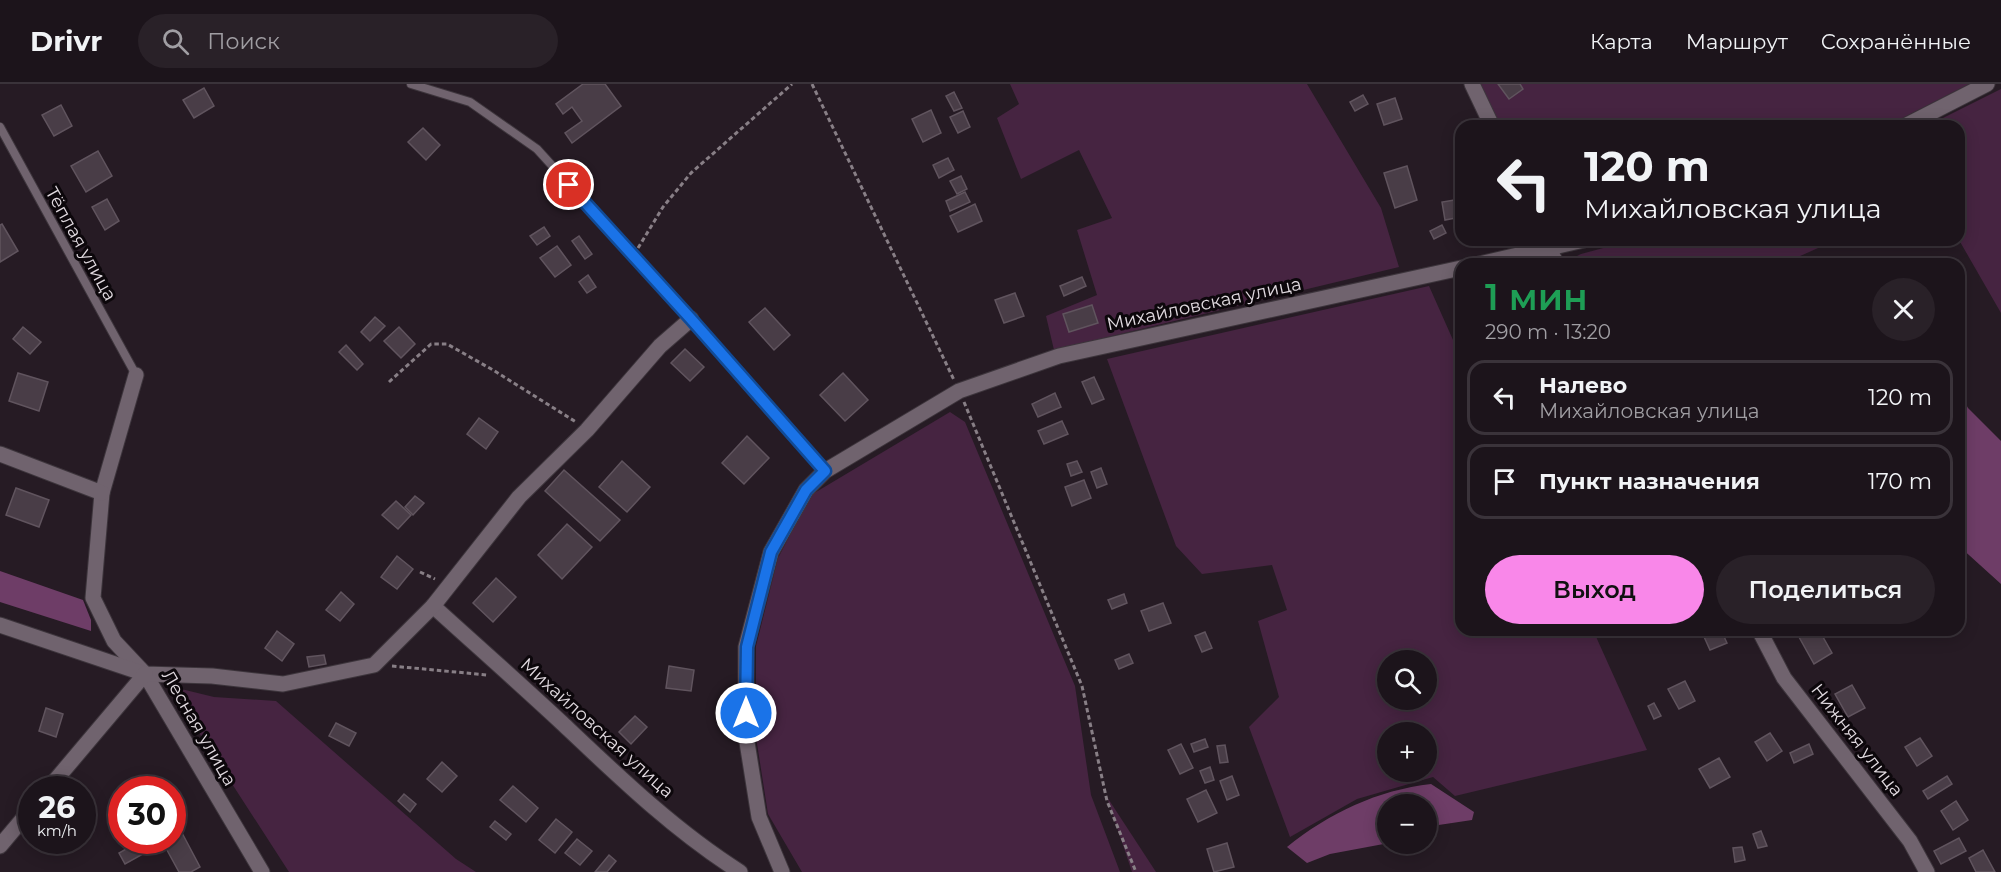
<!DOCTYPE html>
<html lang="ru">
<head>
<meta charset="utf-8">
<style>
  :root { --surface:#1c141b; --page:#292128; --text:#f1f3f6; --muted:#a09ea3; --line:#3a333a; --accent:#f987e9 }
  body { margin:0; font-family:Montserrat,sans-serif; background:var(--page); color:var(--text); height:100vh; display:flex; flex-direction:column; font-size:22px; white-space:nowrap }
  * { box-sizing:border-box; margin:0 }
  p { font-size:20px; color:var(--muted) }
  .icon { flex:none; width:33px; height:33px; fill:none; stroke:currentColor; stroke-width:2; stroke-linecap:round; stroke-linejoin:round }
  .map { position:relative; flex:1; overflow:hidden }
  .side { position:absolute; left:1455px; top:174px; width:510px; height:378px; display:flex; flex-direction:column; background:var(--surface); border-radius:18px; box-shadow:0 3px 15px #0003,0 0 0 2px var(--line) }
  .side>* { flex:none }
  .banner { position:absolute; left:1455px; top:36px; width:510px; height:126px; border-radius:18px; box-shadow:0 3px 15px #0003,0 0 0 2px var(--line); background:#1c141b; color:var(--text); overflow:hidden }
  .controls { position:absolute; left:1377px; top:566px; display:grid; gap:12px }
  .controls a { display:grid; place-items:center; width:60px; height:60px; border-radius:50%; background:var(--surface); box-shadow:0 3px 15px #0003,0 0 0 2px var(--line); font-size:30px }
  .speed { position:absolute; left:18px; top:692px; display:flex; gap:12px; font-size:30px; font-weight:700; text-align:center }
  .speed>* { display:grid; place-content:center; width:78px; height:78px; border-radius:50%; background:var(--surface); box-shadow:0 3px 15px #0003,0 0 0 2px var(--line); line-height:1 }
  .speed small { font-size:15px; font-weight:400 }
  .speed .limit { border:9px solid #d22; background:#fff; color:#111 }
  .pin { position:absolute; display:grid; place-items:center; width:51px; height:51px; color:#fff; margin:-26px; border:3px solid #fff; border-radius:50%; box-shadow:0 2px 6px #0007 }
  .me { position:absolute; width:66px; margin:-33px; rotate:0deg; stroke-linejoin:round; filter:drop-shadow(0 0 4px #0008) }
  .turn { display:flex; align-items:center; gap:21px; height:126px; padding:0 30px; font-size:27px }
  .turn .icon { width:78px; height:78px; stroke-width:2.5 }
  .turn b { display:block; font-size:42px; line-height:51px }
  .round { display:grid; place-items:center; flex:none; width:63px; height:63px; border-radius:32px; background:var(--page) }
  .summary { display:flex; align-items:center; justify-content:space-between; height:102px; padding:0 30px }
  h1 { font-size:36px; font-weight:600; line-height:45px; color:#1e9e55 }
  .action { display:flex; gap:12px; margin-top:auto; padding:12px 30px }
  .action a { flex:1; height:69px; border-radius:36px; background:var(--accent); color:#111; font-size:24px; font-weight:600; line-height:69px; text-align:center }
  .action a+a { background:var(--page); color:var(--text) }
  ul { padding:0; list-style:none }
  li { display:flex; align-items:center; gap:18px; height:75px; margin:0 12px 9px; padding:0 18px; border:3px solid var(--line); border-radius:18px }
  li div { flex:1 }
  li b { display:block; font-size:22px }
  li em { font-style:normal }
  header { display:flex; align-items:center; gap:36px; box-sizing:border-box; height:84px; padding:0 30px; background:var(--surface); border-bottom:2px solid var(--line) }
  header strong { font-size:28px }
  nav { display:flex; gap:33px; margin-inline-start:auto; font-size:21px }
  .search { width:420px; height:54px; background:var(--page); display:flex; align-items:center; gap:15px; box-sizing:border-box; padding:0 21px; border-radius:33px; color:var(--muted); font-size:22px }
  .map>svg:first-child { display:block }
  .green { fill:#462441; fill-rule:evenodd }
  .forest { fill:#6e3d67 }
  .building { fill:#493d47; stroke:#60545e; stroke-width:1.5 }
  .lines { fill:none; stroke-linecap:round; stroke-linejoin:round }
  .lane-casing { stroke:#3d353c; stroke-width:10 }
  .street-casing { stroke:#3d353c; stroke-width:17 }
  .path { stroke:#887f86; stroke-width:3; stroke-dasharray:4.5 3; stroke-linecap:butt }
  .lane { stroke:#70636e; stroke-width:8 }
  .street { stroke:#70636e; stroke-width:15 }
  .route-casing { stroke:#114b97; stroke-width:15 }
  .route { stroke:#1a73e8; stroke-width:10 }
  .labels { text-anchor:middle; stroke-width:6; stroke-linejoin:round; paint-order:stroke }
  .street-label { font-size:18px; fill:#e2dbe1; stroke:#0c070b }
</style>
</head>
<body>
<header>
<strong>Drivr</strong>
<div class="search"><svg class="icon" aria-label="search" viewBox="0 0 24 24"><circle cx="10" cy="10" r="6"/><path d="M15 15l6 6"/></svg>Поиск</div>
<nav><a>Карта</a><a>Маршрут</a><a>Сохранённые</a></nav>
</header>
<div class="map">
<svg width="2001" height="788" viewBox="0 0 2001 788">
  <rect width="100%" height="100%" fill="#261b24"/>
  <g class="green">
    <path d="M1010,0H1307L1381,124L1399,183L1054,266L1046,232L1097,211L1077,146L1112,134L1079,66L1021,95L997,34L1019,20Z"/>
    <path d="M1479,0H1969L1887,42H1498Z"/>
    <path d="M2001,5V229L1959,156V42H1927Z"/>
    <path d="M1633,156H1836L1789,177V180H1567L1569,176L1581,170Z"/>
    <path d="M1429,202L1461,274V436L1458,438L1461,448V546H1593L1647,666L1455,712L1433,693L1357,715L1290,753L1249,643L1279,613L1258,537L1287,526L1272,481L1202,490L1176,462L1107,275ZM1388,576H1426V615H1388ZM1388,648H1426V687H1388Z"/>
    <path d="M950,328L965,338L1075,602L1091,711L1120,788H802L768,730L756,653V562L778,474L811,411Z"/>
    <path d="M177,604L214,613L276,617L456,775L476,788H289L172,607Z"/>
    <path d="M1107,713L1156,788H1132Z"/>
  </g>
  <g class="forest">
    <path d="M1959,308L1968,324L2001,357V500L1959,462Z"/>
    <path d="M0,487L83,516L91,536V547L0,518Z"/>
    <path d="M1431,700L1474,728L1472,736L1432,742L1427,745L1426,720H1388V759H1389L1330,770L1307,779L1287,763C1329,729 1378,706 1431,700Z"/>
  </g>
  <g class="building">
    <path d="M583,0H605L621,22L572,59L565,49L582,37L572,23L563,30L556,20Z"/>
    <path d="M1498,0H1520L1523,5L1509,15Z"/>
    <path d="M204,4L214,22L194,34L183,16Z"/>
    <path d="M954,8L962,24L954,27L946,12Z"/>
    <path d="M1363,11L1368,20L1355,27L1350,18Z"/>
    <path d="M1395,14L1402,35L1384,41L1377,20Z"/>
    <path d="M61,21L72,42L54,52L42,31Z"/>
    <path d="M931,26L941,49L923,58L912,35Z"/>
    <path d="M963,27L970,43L958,49L950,33Z"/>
    <path d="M423,44L440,61L426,76L408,58Z"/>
    <path d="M98,67L112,92L86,108L71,82Z"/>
    <path d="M948,74L954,86L939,94L933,81Z"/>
    <path d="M1407,82L1417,116L1395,124L1384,89Z"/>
    <path d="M961,92L967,105L957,110L950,97Z"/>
    <path d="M965,108L970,118L950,127L946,117Z"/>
    <path d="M107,115L119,137L105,146L92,123Z"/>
    <path d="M1461,115V133L1445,136L1442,118Z"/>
    <path d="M975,120L982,137L958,148L950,132Z"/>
    <path d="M2,140L18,167L0,178V141Z"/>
    <path d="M1442,141L1446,149L1434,155L1430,147Z"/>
    <path d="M544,143L550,152L537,161L530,152Z"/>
    <path d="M579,152L592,170L585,175L572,157Z"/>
    <path d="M557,162L571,181L555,193L540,174Z"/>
    <path d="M588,191L596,203L587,209L579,198Z"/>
    <path d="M1082,193L1086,202L1064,212L1060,202Z"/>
    <path d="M1015,209L1024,232L1004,239L995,216Z"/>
    <path d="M1092,221L1098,239L1069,248L1063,230Z"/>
    <path d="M765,224L790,251L774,266L749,238Z"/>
    <path d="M375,233L385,242L370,257L361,248Z"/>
    <path d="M23,243L41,258L30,270L13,255Z"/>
    <path d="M399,243L415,260L401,274L384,257Z"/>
    <path d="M346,261L363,280L357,286L339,268Z"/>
    <path d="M685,265L704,283L690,297L671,279Z"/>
    <path d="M18,289L48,298L39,327L9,317Z"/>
    <path d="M843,289L868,316L845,337L820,311Z"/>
    <path d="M1094,293L1104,315L1092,320L1082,298Z"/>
    <path d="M1055,309L1061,323L1038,333L1032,320Z"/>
    <path d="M479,334L498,348L486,365L467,350Z"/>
    <path d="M1062,337L1068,350L1044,360L1038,347Z"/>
    <path d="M747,352L769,374L744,400L722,379Z"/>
    <path d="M622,377L650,403L627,428L599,403Z"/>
    <path d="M1077,377L1082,388L1071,392L1067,380Z"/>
    <path d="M1101,384L1107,400L1097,404L1091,388Z"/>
    <path d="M564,386L620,436L600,457L545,407Z"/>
    <path d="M1084,396L1091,414L1072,422L1065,403Z"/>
    <path d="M16,404L49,416L39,443L6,431Z"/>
    <path d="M415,412L424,419L413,431L405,423Z"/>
    <path d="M396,417L411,431L398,445L382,431Z"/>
    <path d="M567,440L592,463L562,495L538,471Z"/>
    <path d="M397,472L413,485L397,505L381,493Z"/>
    <path d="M496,494L516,513L493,538L473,519Z"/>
    <path d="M341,508L354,520L340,537L326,526Z"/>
    <path d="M1124,510L1127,519L1112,525L1108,516Z"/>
    <path d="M1163,519L1171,539L1149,547L1141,527Z"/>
    <path d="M1701,546H1721L1727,559L1710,566Z"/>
    <path d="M1811,546H1819L1832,569L1814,580L1799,553Z"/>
    <path d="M277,547L294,560L282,577L265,564Z"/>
    <path d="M1205,548L1212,564L1202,568L1195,552Z"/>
    <path d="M1129,570L1133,579L1119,585L1115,576Z"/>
    <path d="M324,571L326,580L309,583L307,573Z"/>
    <path d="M669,582L694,586L691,607L666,604Z"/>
    <path d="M1685,597L1695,617L1679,625L1668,605Z"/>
    <path d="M1852,601L1865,624L1848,633L1835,610Z"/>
    <path d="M1654,619L1661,632L1654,635L1648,622Z"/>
    <path d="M46,624L63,630L56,653L39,647Z"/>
    <path d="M635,632L647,643L631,660L619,648Z"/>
    <path d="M336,639L356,649L349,662L329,652Z"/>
    <path d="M1770,649L1782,667L1767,677L1755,658Z"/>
    <path d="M1920,654L1932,672L1917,682L1905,663Z"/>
    <path d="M1205,655L1208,663L1194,668L1191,660Z"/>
    <path d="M1181,660L1193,684L1180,690L1168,666Z"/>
    <path d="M1809,660L1813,670L1794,679L1790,669Z"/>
    <path d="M1225,661L1228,678L1220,679L1217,662Z"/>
    <path d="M1719,674L1730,693L1710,704L1699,685Z"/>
    <path d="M442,678L457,692L442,708L427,695Z"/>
    <path d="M1210,683L1214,696L1205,699L1200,687Z"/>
    <path d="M1232,692L1239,711L1227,716L1220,697Z"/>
    <path d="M1947,692L1952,700L1928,715L1923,707Z"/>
    <path d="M513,702L538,724L526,738L500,716Z"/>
    <path d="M1206,706L1217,729L1198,738L1187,715Z"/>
    <path d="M404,710L416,720L410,728L398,717Z"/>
    <path d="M1956,717L1968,736L1953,746L1941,727Z"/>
    <path d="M556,735L572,748L555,769L539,756Z"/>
    <path d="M495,737L511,750L506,756L490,743Z"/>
    <path d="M181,747L200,783L191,788H179L162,757L172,756V752Z"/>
    <path d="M1761,747L1767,762L1758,764L1753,750Z"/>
    <path d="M1959,754L1966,767L1941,780L1934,767Z"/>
    <path d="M577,755L592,767L580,781L565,769Z"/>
    <path d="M142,756H148L152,765L125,780L119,769Z"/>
    <path d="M1227,759L1234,783L1214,788L1207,765Z"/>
    <path d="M1742,763L1745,776L1735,778L1733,764Z"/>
    <path d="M1983,766L1995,788H1976L1969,774Z"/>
    <path d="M609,771L616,777L607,788H595Z"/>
  </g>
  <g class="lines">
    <defs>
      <g id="lane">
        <path d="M411,0L470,18L537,65L691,235L825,387"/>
        <path d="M0,43L136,291"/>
      </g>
      <g id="street">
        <path d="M1472,0L1492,42"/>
        <path d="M1905,42L1987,0"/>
        <path d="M1544,156L1557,180"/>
        <path d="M1479,180L1584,156"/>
        <path d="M136,291L102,409L93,514L114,557L145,590L262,788"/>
        <path d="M0,370L102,409"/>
        <path d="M433,522C476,561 519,599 562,639C618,692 675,747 740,788"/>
        <path d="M0,541L145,590L212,592L283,600L374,581L433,522L519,413L587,346L660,262L691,235"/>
        <path d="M1759,546L1784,594L1910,757L1927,788"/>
        <path d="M48,705L145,590"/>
        <path d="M0,762L32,724"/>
        <path d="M782,788L759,733L746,652V563L771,468L806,406L825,387L959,307L1059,272L1461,184"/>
      </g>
    </defs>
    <use href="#lane" class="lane-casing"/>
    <use href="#street" class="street-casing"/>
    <g class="path">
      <path d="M812,0L954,296"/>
      <path d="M638,164L663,123L691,89L792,0"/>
      <path d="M389,298L431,260H447L493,286L576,338"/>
      <path d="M964,318L1082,602L1107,717L1136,788"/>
      <path d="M420,488L435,495"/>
      <path d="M392,582L487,591"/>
    </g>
    <use href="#lane" class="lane"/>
    <use href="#street" class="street"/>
  </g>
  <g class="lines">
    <defs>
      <path id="route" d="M569,101L691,235L825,387L806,406L771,468L747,563L746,629"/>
    </defs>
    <use href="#route" class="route-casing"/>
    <use href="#route" class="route"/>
  </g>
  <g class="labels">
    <g class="street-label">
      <text transform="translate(81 160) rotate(61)" y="6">Тёплая улица</text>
      <text transform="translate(1204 220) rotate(-12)" y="6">Михайловская улица</text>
      <text transform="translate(199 644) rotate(60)" y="6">Лесная улица</text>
      <text transform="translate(597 644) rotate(42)" y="6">Михайловская улица</text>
      <text transform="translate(1857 656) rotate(52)" y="6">Нижняя улица</text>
    </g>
  </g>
</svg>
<div class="controls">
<a><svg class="icon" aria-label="search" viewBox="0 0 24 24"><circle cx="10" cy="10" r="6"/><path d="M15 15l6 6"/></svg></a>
<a>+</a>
<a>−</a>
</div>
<div class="speed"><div>26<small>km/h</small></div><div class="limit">30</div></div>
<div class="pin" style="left:569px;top:101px;background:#d93025"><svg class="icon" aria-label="arrive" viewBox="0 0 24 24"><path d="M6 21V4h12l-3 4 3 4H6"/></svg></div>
<svg class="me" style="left:746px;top:629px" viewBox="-20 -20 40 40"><circle r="17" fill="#1a73e8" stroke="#fff" stroke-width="3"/><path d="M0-11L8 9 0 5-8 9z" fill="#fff"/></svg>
<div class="banner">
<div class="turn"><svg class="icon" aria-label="left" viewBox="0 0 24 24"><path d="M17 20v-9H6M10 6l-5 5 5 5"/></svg><div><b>120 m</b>Михайловская улица</div></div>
</div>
<section class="side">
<div class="summary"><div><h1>1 мин</h1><p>290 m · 13:20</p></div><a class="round"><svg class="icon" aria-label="close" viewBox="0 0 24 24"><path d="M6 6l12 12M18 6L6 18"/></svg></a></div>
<ul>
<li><svg class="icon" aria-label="left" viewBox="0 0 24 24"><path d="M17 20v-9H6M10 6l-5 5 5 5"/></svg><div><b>Налево</b><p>Михайловская улица</p></div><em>120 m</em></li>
<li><svg class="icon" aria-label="arrive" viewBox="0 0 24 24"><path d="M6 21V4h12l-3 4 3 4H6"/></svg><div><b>Пункт назначения</b></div><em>170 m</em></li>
</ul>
<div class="action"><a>Выход</a><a>Поделиться</a></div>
</section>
</div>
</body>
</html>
